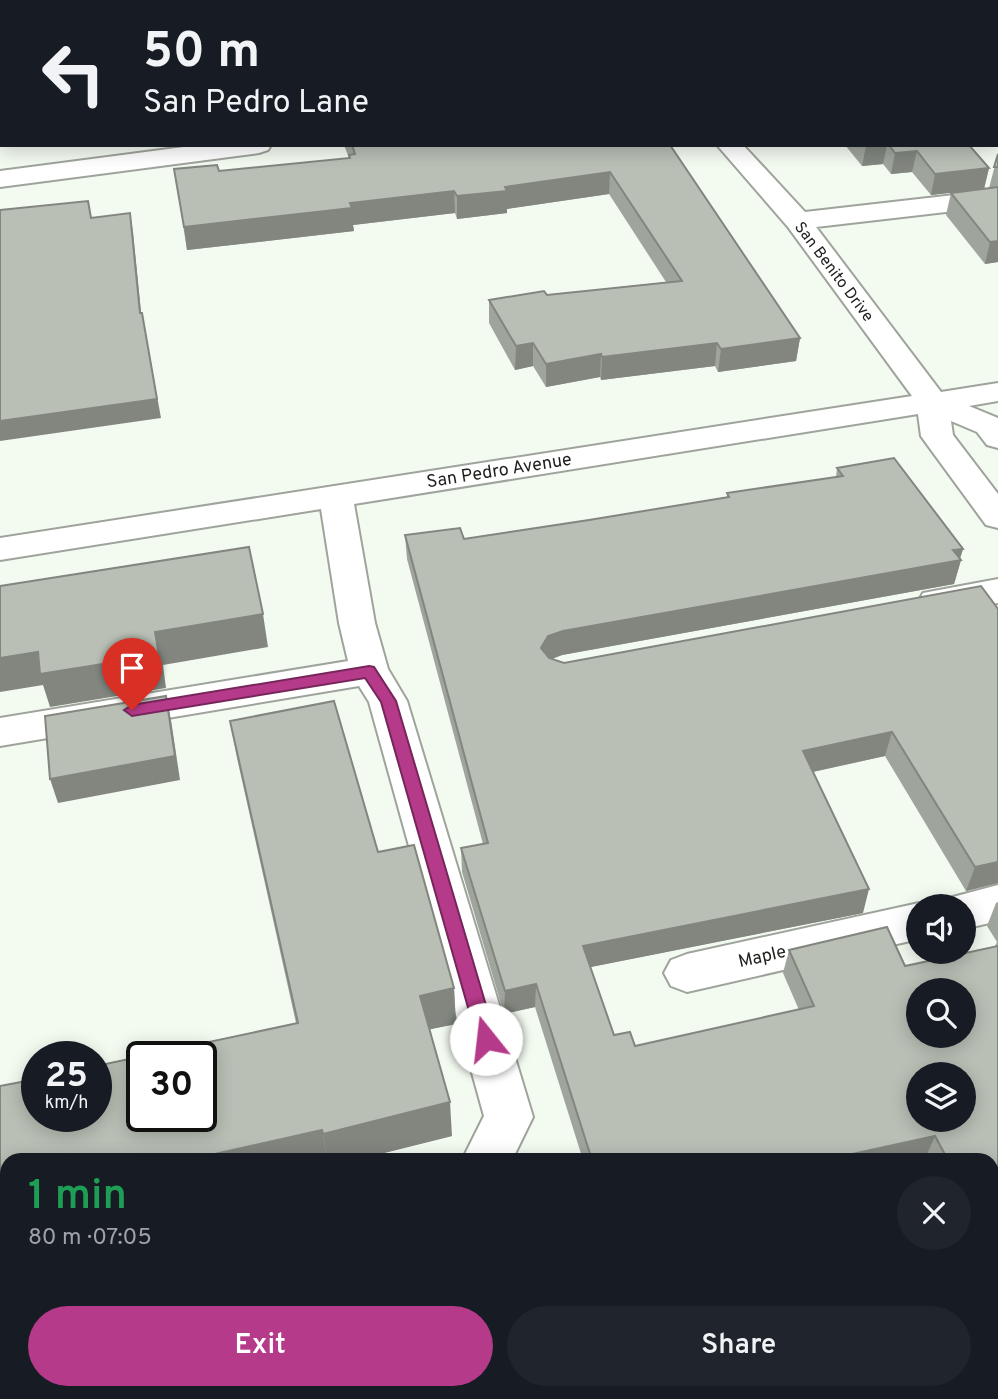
<!DOCTYPE html>
<html lang="en">
<head>
<meta charset="utf-8">
<style>
  :root { --surface:#171b24; --page:#20242c; --text:#f1f3f6; --muted:#9ea1a6; --accent:#b63a8a }
  body { margin:0; font-family:Overpass,sans-serif; background:var(--page); color:var(--text); height:100vh; display:flex; flex-direction:column; font-size:26px; white-space:nowrap }
  * { box-sizing:border-box; margin:0 }
  p { font-size:23px; color:var(--muted) }
  .icon { flex:none; width:38px; height:38px; fill:none; stroke:currentColor; stroke-width:2; stroke-linecap:round; stroke-linejoin:round }
  .map { position:relative; flex:1; overflow:hidden }
  .panel { position:absolute; left:0px; top:1153px; width:999px; height:247px; display:flex; flex-direction:column; background:var(--surface); border-radius:21px 21px 0 0; box-shadow:0 4px 18px #0003 }
  .panel>* { flex:none }
  .banner { position:absolute; left:0px; top:0px; width:999px; height:147px; box-shadow:0 4px 18px #0003; background:#171b24; color:var(--text); overflow:hidden }
  .controls { position:absolute; left:906px; top:894px; display:grid; gap:14px }
  .controls a { display:grid; place-items:center; width:70px; height:70px; border-radius:50%; background:var(--surface); box-shadow:0 4px 18px #0003; font-size:35px }
  .speed { position:absolute; left:21px; top:1041px; display:flex; gap:14px; font-size:35px; font-weight:700; text-align:center }
  .speed>* { display:grid; place-content:center; width:91px; height:91px; border-radius:50%; background:var(--surface); box-shadow:0 4px 18px #0003; line-height:1 }
  .speed small { font-size:18px; font-weight:400 }
  .speed .limit { border:4px solid #111; border-radius:10px; background:#fff; color:#111 }
  .pin { position:absolute; display:grid; place-items:center; width:60px; height:60px; color:#fff; margin:-72px -30px; border-radius:50% 50% 50% 0; rotate:-45deg; box-shadow:0 0 7px #0007 }
  .pin .icon { rotate:45deg }
  .me { position:absolute; width:77px; margin:-38px; rotate:344deg; stroke-linejoin:round; filter:drop-shadow(0 0 5px #0008) }
  .turn { display:flex; align-items:center; gap:24px; height:147px; padding:0 28px; font-size:32px }
  .turn .icon { width:91px; height:91px; stroke-width:2.5 }
  .turn b { display:block; font-size:49px; line-height:60px }
  .round { display:grid; place-items:center; flex:none; width:74px; height:74px; border-radius:37px; background:var(--page) }
  .head { display:flex; align-items:center; justify-content:space-between; height:119px; padding:0 28px }
  h1 { font-size:42px; font-weight:600; line-height:52px; color:#1e9e55 }
  .primary-button { display:flex; gap:14px; margin-top:auto; padding:14px 28px }
  .primary-button a { flex:1; height:80px; border-radius:42px; background:var(--accent); color:#fff; font-size:28px; font-weight:600; line-height:80px; text-align:center }
  .primary-button a+a { background:var(--page); color:var(--text) }
  .map>svg:first-child { display:block }
  .lines { fill:none; stroke-linecap:round; stroke-linejoin:round }
  .minor-casing { stroke:#9ea49b; stroke-width:4 }
  .minor { fill:#fff; fill-rule:evenodd }
  .wall { fill:#9fa49c }
  .shaded-wall { fill:#82867f }
  .building { fill:#b9bfb5; stroke:#82867f; stroke-width:2; fill-rule:evenodd }
  .route { fill:#b63a8a; stroke:#76265a; stroke-width:2 }
  .labels { text-anchor:middle; stroke-width:5; stroke-linejoin:round; paint-order:stroke }
  .far-street-label { font-size:16px; fill:#1e201c; stroke:#fff }
  .street-label { font-size:18px; fill:#1e201c; stroke:#fff }
</style>
</head>
<body>
<div class="map">
<svg width="998" height="1399" viewBox="0 0 998 1399">
  <rect width="100%" height="100%" fill="#f3faf0"/>
  <g class="lines">
    <defs>
      <g id="minor">
        <path d="M200,0H222L223,2H201Z"/>
        <path d="M602,0H624L625,2H603Z"/>
        <path d="M199,145H271L268,150L259,153L0,187V171Z"/>
        <path d="M717,145H743L805,212L998,190V206L816,227L941,392L998,383V401L969,406L998,418V448L987,445L977,432L951,421L953,435L998,494V528L986,525L926,443L921,436L918,414L354,504L375,623L388,669L407,701L533,1117L512,1160H462L484,1116L369,702L359,686L0,746V718L348,661L339,623L321,509L0,560V538L912,396L788,227Z"/>
        <path d="M998,579V603L936,614L923,611L918,602L923,593Z"/>
        <path d="M998,885V921L964,929V906H945L949,898Z"/>
        <path d="M919,903L929,906H919V939L687,992L671,986L664,973L671,960L687,954Z"/>
        <path d="M7,1284V1336L0,1338V1286Z"/>
      </g>
    </defs>
    <use href="#minor" class="minor-casing"/>
    <use href="#minor" class="minor"/>
  </g>
  <g class="wall">
    <path d="M0,0L2,2V134H0Z"/>
    <path d="M682,0H998V52V2H684Z"/>
    <path d="M344,145H670L800,338L796,361L718,372L715,366L601,380L600,377L546,387L533,366L515,370L489,323V300L547,295L666,282L609,194L507,209V213L457,219L455,213L353,225L354,231L187,250L174,169L219,171L349,158Z"/>
    <path d="M845,145H969L989,168L984,189L931,195L912,172L891,174L883,164L862,166Z"/>
    <path d="M998,154V262L985,264L946,215L951,193L989,188Z"/>
    <path d="M837,468L963,549L960,559L961,560L954,584L562,655L551,659L564,663L981,586L998,883L966,891L885,756L813,772L863,913L590,967L614,1035L635,1046L799,1010L783,973L789,950L905,966L995,946L997,942L987,926L996,903L998,902V1295L992,1284V1160H928L926,1157L913,1160H583L535,1007L504,1014L462,872L461,848L483,844L407,559L405,535L464,539L589,520L727,497V493L836,477Z"/>
    <path d="M230,721L378,852L454,988L456,1024L430,1029L452,1136L356,1160H7V1237L0,1239V1086L296,1023L237,758Z"/>
    <path d="M674,1393H815L824,1399H683Z"/>
    <path d="M843,1393H877L855,1399H846Z"/>
  </g>
  <g class="shaded-wall">
    <path d="M887,145L883,164L862,166L866,146Z"/>
    <path d="M917,151L912,172L891,174L895,153Z"/>
    <path d="M989,168L984,189L931,195L935,174Z"/>
    <path d="M610,172L609,194L507,209V213L457,219V196L505,187Z"/>
    <path d="M454,191L455,213L353,225L354,231L187,250L184,227L350,203Z"/>
    <path d="M130,213L133,232L143,332L140,313Z"/>
    <path d="M998,241V262L985,264L990,242Z"/>
    <path d="M142,313L161,418L0,441V421Z"/>
    <path d="M800,338L796,361L718,372L721,349Z"/>
    <path d="M533,343V366L515,370L516,346Z"/>
    <path d="M717,343L715,366L601,380L602,357Z"/>
    <path d="M601,354L600,377L546,387V364Z"/>
    <path d="M963,549L959,561L961,560L954,584L562,655L547,661L541,648L548,636L563,631Z"/>
    <path d="M263,614L268,647L163,665L166,688L50,707L43,685L0,692V658Z"/>
    <path d="M166,696L171,720L180,780L58,803L50,779Z"/>
    <path d="M892,732L885,756L798,775L803,751Z"/>
    <path d="M998,862V883L966,891L975,867Z"/>
    <path d="M869,889L863,913L581,969L583,946Z"/>
    <path d="M536,984L535,1007L504,1014L505,991Z"/>
    <path d="M454,988L456,1024L422,1031L420,996Z"/>
    <path d="M450,1102L452,1136L356,1160H327L323,1134Z"/>
    <path d="M322,1130L327,1160H188Z"/>
    <path d="M935,1136L926,1157L913,1160H844L848,1155Z"/>
    <path d="M7,1201V1237L0,1239V1203Z"/>
    <path d="M850,1393H877L855,1399H848Z"/>
  </g>
  <g class="building">
    <path d="M0,0H139L140,2H2V116H0Z"/>
    <path d="M285,0H554L555,2H285Z"/>
    <path d="M698,0H998V33V2H700Z"/>
    <path d="M352,145H670L800,338L721,349L717,343L602,357L601,354L546,364L533,343L516,346L489,300L544,291L547,295L682,281L610,172L505,187L507,191L457,196L454,191L350,203L352,208L184,227L174,169L217,165L219,171L350,158L349,155L355,154Z"/>
    <path d="M889,145H969L989,168L935,174L917,151L895,153Z"/>
    <path d="M998,154V167H994Z"/>
    <path d="M998,187V241L990,242L951,193Z"/>
    <path d="M88,201L91,218L130,213L140,313H142L157,399L0,421V210Z"/>
    <path d="M894,458L963,549L953,550L961,560L563,631L548,636L541,648L549,658L564,663L981,586L998,609V862L975,867L892,732L803,751L869,889L583,946L614,1035L630,1032L635,1046L814,1006L789,950L887,927L905,966L998,946V1254L992,1244V1160H948L935,1136L848,1155L850,1159L844,1160H592L536,984L505,991L461,848L488,843L405,535L460,528L464,539L589,520L729,497L727,493L843,476L837,468ZM919,990H964V1036H919ZM919,1074H964V1120H919Z"/>
    <path d="M249,547L263,614L155,632L159,655L40,674L38,652L0,658V586Z"/>
    <path d="M166,696L175,756L50,779L45,716Z"/>
    <path d="M334,701L378,852L414,845L454,988L420,996L450,1102L323,1134L322,1130L188,1160H7V1201L0,1203V1086L37,1079V1116H96V1066L298,1023L230,721ZM142,1057H201V1116H142Z"/>
    <path d="M705,1393H815L824,1399H714Z"/>
  </g>
  <path class="route" d="M369,666L374,667L396,701L496,1039L493,1045L486,1047L480,1045L477,1039L381,702L365,678L132,716L124,710L132,705Z"/>
  <g class="labels">
    <g class="far-street-label">
      <text transform="translate(835 271) rotate(53)" y="6">San Benito Drive</text>
    </g>
    <g class="street-label">
      <text transform="translate(499 470) rotate(-9)" y="6">San Pedro Avenue</text>
      <text transform="translate(762 956) rotate(-13)" y="6">Maple</text>
    </g>
  </g>
</svg>
<div class="controls">
<a><svg class="icon" aria-label="sound" viewBox="0 0 24 24"><path d="M4 9h4l5-4v14l-5-4H4zM17 9q2 3 0 6"/></svg></a>
<a><svg class="icon" aria-label="search" viewBox="0 0 24 24"><circle cx="10" cy="10" r="6"/><path d="M15 15l6 6"/></svg></a>
<a><svg class="icon" aria-label="layers" viewBox="0 0 24 24"><path d="M12 4l9 5-9 5-9-5zM3 14l9 5 9-5"/></svg></a>
</div>
<div class="speed"><div>25<small>km/h</small></div><div class="limit">30</div></div>
<div class="pin" style="left:132px;top:710px;background:#d93025"><svg class="icon" aria-label="arrive" viewBox="0 0 24 24"><path d="M6 21V4h12l-3 4 3 4H6"/></svg></div>
<svg class="me" style="left:486px;top:1039px" viewBox="-20 -20 40 40"><circle r="19" fill="#fff"/><path d="M0-13L10 11 0 6-10 11z" fill="#b63a8a"/></svg>
<div class="banner">
<div class="turn"><svg class="icon" aria-label="left" viewBox="0 0 24 24"><path d="M17 20v-9H6M10 6l-5 5 5 5"/></svg><div><b>50 m</b>San Pedro Lane</div></div>
</div>
<section class="panel">
<div class="head"><div><h1>1 min</h1><p>80 m · 07:05</p></div><a class="round"><svg class="icon" aria-label="close" viewBox="0 0 24 24"><path d="M6 6l12 12M18 6L6 18"/></svg></a></div>
<div class="primary-button"><a>Exit</a><a>Share</a></div>
</section>
</div>
</body>
</html>
